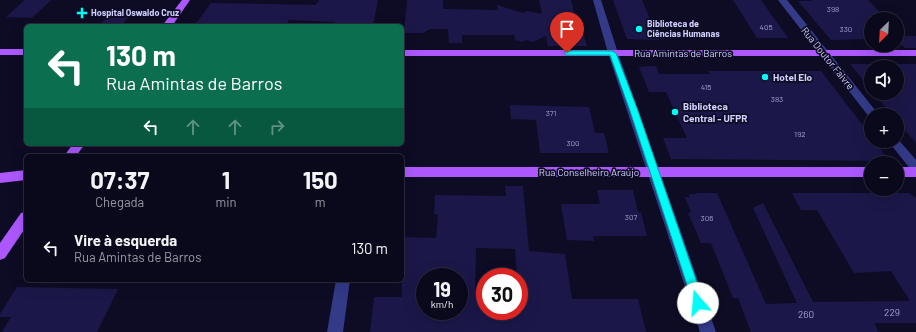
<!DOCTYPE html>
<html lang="pt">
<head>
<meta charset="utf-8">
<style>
  :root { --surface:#0a091c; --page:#181729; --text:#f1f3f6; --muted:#999aa3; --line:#2a2a3b }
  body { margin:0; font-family:Barlow,sans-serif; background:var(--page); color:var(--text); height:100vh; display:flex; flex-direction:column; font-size:15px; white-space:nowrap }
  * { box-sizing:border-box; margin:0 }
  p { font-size:13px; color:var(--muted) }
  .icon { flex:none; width:22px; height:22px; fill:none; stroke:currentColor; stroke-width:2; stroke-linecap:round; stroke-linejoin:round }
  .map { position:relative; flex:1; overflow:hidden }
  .drawer { position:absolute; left:24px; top:154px; width:380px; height:128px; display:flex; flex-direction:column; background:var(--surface); border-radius:6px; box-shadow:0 4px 16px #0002,0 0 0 1px var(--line) }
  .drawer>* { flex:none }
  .top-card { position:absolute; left:24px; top:24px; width:380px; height:122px; border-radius:6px; box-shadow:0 4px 16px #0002,0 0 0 1px var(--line); background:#0b6e4f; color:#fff; overflow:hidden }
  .needle { width:26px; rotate:204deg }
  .buttons { position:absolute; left:864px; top:12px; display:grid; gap:8px }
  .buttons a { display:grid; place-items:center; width:40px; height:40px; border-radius:50%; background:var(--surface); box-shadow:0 4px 16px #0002,0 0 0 1px var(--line); font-size:20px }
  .speed { position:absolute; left:416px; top:268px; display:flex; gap:8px; font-size:20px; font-weight:700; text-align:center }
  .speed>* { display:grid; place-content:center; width:52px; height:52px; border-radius:50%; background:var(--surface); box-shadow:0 4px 16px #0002,0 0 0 1px var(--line); line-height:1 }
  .speed small { font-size:10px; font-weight:400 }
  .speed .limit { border:6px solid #d22; background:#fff; color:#111 }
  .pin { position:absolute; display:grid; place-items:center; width:34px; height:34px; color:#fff; margin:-41px -17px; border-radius:50% 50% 50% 0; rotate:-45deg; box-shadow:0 0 4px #0007 }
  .pin .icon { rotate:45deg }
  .me { position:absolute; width:44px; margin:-22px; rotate:342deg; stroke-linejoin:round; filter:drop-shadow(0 0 3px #0008) }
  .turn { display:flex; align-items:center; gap:14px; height:84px; padding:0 16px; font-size:18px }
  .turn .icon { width:52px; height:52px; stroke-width:2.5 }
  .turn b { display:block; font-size:28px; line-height:34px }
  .lanes { display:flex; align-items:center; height:38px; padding:0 16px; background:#0003; justify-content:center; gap:20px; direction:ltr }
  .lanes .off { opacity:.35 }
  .eta { display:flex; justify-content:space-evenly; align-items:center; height:68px; text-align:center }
  .eta b { font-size:24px; font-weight:700; line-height:28px }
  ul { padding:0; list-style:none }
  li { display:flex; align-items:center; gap:12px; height:52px; padding:0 16px }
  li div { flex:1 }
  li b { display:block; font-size:15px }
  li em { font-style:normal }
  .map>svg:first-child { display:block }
  .building { fill:#1b1748; fill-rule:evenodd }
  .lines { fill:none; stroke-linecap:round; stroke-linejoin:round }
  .minor { fill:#333a88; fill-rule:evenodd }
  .major { fill:#ad58ff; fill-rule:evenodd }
  .route { fill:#00fcf7; stroke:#00a4a1 }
  .poi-dot { fill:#00fcf7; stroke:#0e0c25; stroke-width:1.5 }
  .labels { text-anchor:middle; stroke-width:3.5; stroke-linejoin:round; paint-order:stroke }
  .number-label { font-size:8px; fill:#a4a2d1 }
  .far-poi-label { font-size:9px; font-weight:bold; fill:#d1d1ff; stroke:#0e0c25; text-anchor:start }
  .street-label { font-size:10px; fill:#d1d1ff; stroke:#0e0c25 }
  .poi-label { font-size:10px; font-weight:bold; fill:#d1d1ff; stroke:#0e0c25; text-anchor:start }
  .near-number-label { font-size:10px; fill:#a4a2d1 }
</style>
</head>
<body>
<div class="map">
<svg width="916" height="332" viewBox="0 0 916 332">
  <rect width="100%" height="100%" fill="#0e0c25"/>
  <g class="building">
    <path d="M25,0H51L32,18L6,17Z"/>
    <path d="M319,0H378L373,26H334L335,22L289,20L285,26H194L211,3L316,5Z"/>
    <path d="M407,0H443V9L498,10L497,5L523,13L527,11L542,14L539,0H571L578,26H581L587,46H548L546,36L533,42L527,40L522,42L515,40L514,35H462V43H449L448,29H430L423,33H404Z"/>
    <path d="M613,0H642L659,40L627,39Z"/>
    <path d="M733,0H761L788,38H757Z"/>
    <path d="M811,0H868L886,19H871V39L831,40L798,1H812Z"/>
    <path d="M114,9L134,10L121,26L100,25Z"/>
    <path d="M897,36H916V48H905L897,41Z"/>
    <path d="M850,64H871V90Z"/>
    <path d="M897,64H916V143L897,121V115H892L874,93H897Z"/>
    <path d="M656,66L659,74H710L708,71H821L871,136V141H875L889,161L671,159L663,138H687L666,92H649L639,67Z"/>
    <path d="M510,105L589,107L595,133H604L609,153H540L536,120L511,119Z"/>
    <path d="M505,186H523L529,251L565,254L572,299H638L646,332H370L374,297H402V237L436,238L438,215L434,214L435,195L506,196ZM476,248L515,249L517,277H519V311H485V298H475ZM425,277H459V311H425Z"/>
    <path d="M597,190H633L638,212H641L647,236H593L594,241L567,240L561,204H600Z"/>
    <path d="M696,193H717L766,304L797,303L753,208L763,203L813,302L910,301L891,271L854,273L817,210H801L792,193H909L916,198V323H874L879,332H751L738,298H733L711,243H701L688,213L691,212L685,197H690L689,194H697Z"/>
    <path d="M17,287L118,289L97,332H2L11,317H0V314Z"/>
  </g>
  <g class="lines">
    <g class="minor">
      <path d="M593,0H601L618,53L716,332H700L608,53Z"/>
      <path d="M778,0H787L879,115H871L870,118Z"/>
      <path d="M897,138L916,160V173L912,171L888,141H897Z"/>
      <path d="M336,280H350L343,332H327Z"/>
    </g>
    <g class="major">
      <path d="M182,0H190L172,26H162Z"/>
      <rect x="0" y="49" width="26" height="6"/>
      <rect x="402" y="50" width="514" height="6"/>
      <path d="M73,144H85L76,156H64Z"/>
      <rect x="402" y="167" width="469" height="10"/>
      <rect x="897" y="167" width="19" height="10"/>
      <path d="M26,170V180L0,183V173Z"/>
      <path d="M26,212V227L5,258L0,260V243L21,213Z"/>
    </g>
  </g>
  <path class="route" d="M565,51H612L616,53L638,111L704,303L702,306L698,308L694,306L693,303L630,111L610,55H565Z"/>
  <g class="poi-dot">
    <path d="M80 7h4v4h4v4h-4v4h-4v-4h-4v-4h4z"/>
    <circle cx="639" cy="29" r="4"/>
    <circle cx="765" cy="77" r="4"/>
    <circle cx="675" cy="112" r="4"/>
  </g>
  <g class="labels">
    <g class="number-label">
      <text x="833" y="12">398</text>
      <text x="766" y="30">405</text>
      <text x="846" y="32">330</text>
      <text x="706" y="90">415</text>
      <text x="777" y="102">383</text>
      <text x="551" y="116">371</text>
      <text x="800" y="137">192</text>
      <text x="573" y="146">300</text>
      <text x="631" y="220">307</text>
      <text x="707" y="221">306</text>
    </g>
    <g class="far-poi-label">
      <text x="91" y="16">Hospital Oswaldo Cruz</text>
      <text x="647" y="27">Biblioteca de<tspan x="647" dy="10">Ciências Humanas</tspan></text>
    </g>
    <g class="street-label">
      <text x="683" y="57">Rua Amintas de Barros</text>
      <text transform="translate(828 58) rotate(51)" y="4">Rua Doutor Faivre</text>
      <text x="589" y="176">Rua Conselheiro Araújo</text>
    </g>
    <g class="poi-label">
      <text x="773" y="81">Hotel Elo</text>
      <text x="683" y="110">Biblioteca<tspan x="683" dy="12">Central - UFPR</tspan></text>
    </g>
    <g class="near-number-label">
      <text x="892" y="316">229</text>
      <text x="806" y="318">260</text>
    </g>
  </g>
</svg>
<div class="buttons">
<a><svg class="needle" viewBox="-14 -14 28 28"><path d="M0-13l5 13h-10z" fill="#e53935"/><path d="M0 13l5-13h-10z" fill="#999aa3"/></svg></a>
<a><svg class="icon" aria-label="sound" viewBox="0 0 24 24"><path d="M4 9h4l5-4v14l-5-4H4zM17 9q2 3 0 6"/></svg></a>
<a>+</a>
<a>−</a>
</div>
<div class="speed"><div>19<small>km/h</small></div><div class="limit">30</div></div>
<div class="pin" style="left:567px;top:53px;background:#d93025"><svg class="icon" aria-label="arrive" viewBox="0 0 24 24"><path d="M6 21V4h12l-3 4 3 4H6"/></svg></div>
<svg class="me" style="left:698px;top:303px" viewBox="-20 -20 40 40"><circle r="19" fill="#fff"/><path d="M0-13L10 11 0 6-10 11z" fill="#00fcf7"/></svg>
<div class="top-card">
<div class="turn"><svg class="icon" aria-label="left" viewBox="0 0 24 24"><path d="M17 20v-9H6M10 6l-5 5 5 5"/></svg><div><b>130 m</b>Rua Amintas de Barros</div></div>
<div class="lanes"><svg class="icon" aria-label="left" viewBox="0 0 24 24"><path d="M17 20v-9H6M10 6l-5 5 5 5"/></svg><svg class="icon off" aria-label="ahead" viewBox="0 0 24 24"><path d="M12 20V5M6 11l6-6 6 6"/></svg><svg class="icon off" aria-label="ahead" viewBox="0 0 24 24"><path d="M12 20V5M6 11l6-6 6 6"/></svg><svg class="icon off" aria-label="right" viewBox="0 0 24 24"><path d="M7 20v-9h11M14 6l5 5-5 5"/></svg></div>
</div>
<section class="drawer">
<div class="eta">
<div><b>07:37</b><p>Chegada</p></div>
<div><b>1</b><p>min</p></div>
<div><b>150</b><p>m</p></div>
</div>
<ul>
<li><svg class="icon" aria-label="left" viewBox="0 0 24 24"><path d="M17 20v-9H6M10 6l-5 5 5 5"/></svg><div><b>Vire à esquerda</b><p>Rua Amintas de Barros</p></div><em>130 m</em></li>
</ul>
</section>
</div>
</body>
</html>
